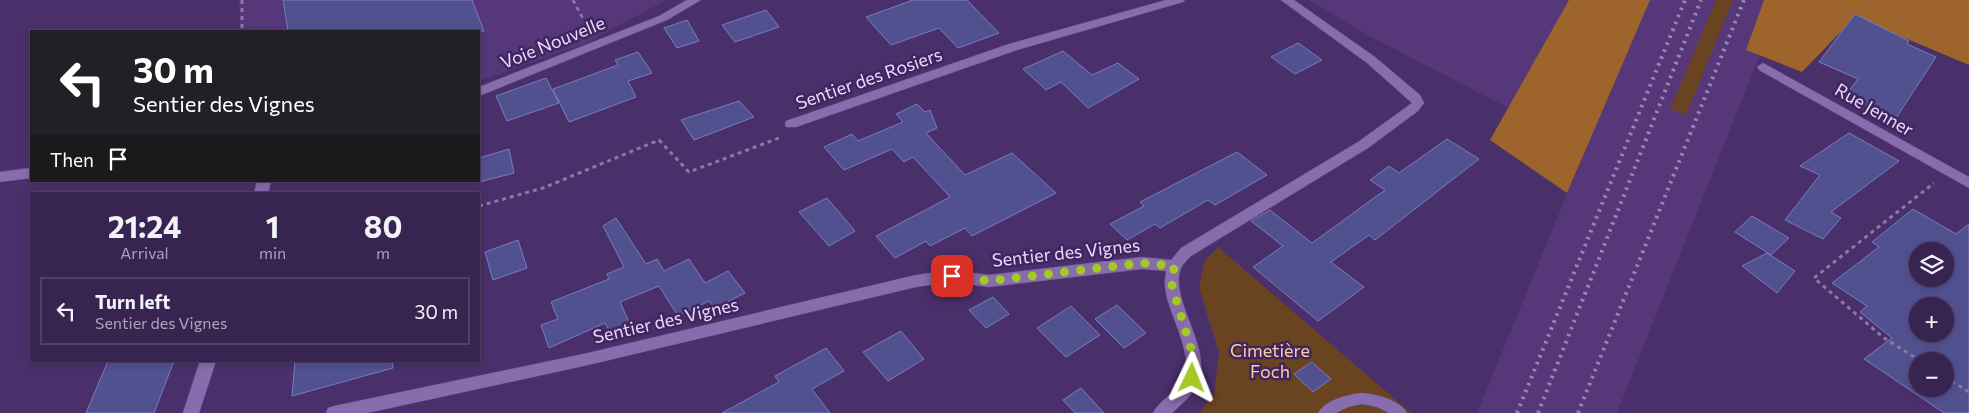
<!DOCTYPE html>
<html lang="en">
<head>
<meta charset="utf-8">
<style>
  :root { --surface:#382450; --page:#3f2c57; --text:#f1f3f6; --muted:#aba4b7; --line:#524167 }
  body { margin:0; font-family:Commissioner,sans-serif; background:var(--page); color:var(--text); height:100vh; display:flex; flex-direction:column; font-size:19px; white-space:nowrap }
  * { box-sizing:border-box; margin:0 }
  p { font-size:16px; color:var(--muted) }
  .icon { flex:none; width:28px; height:28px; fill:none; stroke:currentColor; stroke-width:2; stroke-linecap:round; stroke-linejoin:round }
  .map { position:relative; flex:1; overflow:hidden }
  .panel { position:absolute; left:30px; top:192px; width:450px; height:170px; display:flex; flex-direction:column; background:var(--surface); border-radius:0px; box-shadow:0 2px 8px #0003,0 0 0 1px var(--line) }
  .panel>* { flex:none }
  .banner { position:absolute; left:30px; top:30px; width:450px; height:152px; border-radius:0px; box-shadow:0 2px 8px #0003,0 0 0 1px var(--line); background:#202124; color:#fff; overflow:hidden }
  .buttons { position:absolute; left:1909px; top:242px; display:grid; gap:10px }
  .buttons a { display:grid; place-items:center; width:45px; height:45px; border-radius:50%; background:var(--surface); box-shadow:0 2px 8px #0003,0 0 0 1px var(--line); font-size:25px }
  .pin { position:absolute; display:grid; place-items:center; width:42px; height:42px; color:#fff; margin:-21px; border-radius:10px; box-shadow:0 2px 8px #0006 }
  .me { position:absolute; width:55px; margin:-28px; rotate:2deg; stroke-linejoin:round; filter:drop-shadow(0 0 4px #0008) }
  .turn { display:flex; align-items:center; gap:18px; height:105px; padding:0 20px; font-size:22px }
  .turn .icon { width:65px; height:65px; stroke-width:2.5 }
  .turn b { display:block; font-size:35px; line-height:42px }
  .then { display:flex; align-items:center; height:48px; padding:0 20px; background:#0003; gap:10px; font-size:19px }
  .eta { display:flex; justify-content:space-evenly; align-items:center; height:85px; text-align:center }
  .eta b { font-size:30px; font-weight:700; line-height:35px }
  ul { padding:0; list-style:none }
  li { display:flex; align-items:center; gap:15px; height:68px; margin:0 10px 8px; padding:0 10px; border:2px solid var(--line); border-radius:0px }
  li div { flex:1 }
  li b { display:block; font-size:19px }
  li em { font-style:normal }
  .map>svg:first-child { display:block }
  .built { fill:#55377a }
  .green { fill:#6a4421 }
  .forest { fill:#9d642c }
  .building { fill:#525190; stroke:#7a7bbe; fill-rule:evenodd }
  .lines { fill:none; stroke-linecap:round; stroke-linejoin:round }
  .service-casing { stroke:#644c7f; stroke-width:1 }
  .minor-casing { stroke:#644c7f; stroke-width:1 }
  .path { stroke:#8c77a8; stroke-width:3; stroke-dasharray:4 4; stroke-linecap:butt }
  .service { fill:#886dae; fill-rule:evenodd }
  .minor { fill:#886dae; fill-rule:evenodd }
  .rail { stroke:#9a86b5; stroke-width:4; stroke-dasharray:2.5 5; stroke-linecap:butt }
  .route { stroke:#a4c824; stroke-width:9; stroke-dasharray:0 16.2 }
  .labels { text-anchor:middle; stroke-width:5; stroke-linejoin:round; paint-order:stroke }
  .street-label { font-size:18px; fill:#e8dafe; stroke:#40255f }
  .park-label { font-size:18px; fill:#ffcda3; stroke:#40255f }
</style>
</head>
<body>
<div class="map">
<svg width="1969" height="413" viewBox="0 0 1969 413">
  <rect width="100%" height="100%" fill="#4a306b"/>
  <g class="built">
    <path d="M239,0H667L586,43L479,81V31H241Z"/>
    <path d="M1309,0H1782L1617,413H1477L1586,148L1369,36Z"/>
  </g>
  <g class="green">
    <path d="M1716,0H1733L1686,115L1670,109Z"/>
    <path d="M1218,247L1411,413H1199L1214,394L1219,352L1199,288L1204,262Z"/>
  </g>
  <g class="forest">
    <path d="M1569,0H1650L1567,193L1490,140Z"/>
    <path d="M1764,0H1969V65L1855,17L1802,72L1746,50Z"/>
  </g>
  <g class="building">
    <path d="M283,0H472L484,31H288Z"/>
    <path d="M913,0H967L999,33L958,48L939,28L891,45L866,17Z"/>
    <path d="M766,10L779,27L735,42L722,25Z"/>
    <path d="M1855,14L1909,41L1907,44L1936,57L1896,118L1845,96L1858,79L1819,62Z"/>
    <path d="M687,20L699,41L677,48L664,28Z"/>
    <path d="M1298,43L1322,60L1295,74L1271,57Z"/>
    <path d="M1063,51L1092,75L1118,63L1139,79L1088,108L1061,82L1046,90L1023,69Z"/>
    <path d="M638,52L652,73L628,81L636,97L569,122L553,89L618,65L615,60Z"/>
    <path d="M546,78L559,103L507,121L496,96Z"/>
    <path d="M739,101L754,117L694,140L681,120Z"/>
    <path d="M917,104L925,112L930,110L937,128L926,133L965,175L1012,153L1056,193L972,236L965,228L930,246L926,241L895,258L876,236L950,197L913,157L904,162L892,149L844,170L824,147L852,134L858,141L903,122L896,114Z"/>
    <path d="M1849,133L1899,161L1831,212L1841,218L1823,239L1785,220L1820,175L1800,166Z"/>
    <path d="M1447,139L1479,159L1375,240L1369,235L1331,262L1364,287L1318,321L1253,267L1283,246L1251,221L1270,210L1312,243L1385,190L1370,180L1389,166L1399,173Z"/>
    <path d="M509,149L514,173L479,182V158Z"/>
    <path d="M1237,152L1267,175L1215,205L1208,200L1160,228L1155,224L1127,240L1110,224L1144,206L1140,202Z"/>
    <path d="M827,198L855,231L829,246L799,212Z"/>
    <path d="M1913,209L1956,234L1969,224V413H1944L1864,359L1892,338L1860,312L1867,306L1832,283L1879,247L1872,242ZM1918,251H1945V279H1918ZM1918,306H1945V334H1918ZM1918,361H1945V389H1918Z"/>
    <path d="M1752,216L1789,238L1771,255L1735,232Z"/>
    <path d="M616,218L646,264L657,259L664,271L689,259L705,283L728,271L745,293L715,308L709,301L678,316L659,286L620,302L630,324L610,332L605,323L549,348L541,325L558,319L551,302L609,279L607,274L624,267L603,226Z"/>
    <path d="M518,240L527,268L493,280L485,252Z"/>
    <path d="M1767,253L1795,271L1777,293L1742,266Z"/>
    <path d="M993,297L1009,314L986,328L969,310Z"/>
    <path d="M1117,305L1146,333L1124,348L1095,319Z"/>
    <path d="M1071,306L1100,335L1066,357L1037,328Z"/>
    <path d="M901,331L924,359L888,381L863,352Z"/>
    <path d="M826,348L844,371L812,389L830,413H722L779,382L775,376Z"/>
    <path d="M108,361H174L154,413H86Z"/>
    <path d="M295,361H392L393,368L292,396Z"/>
    <path d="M1312,362L1331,379L1313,392L1294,374Z"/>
    <path d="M1081,388L1104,413H1075L1063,400Z"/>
  </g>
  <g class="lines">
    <defs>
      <path id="service" d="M1362,393C1376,394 1400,400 1407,413H1389L1377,407L1362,404L1348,407L1336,413H1318C1325,400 1349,394 1362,393Z"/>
      <g id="minor">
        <path d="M687,0H701L667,20L479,96V87L659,16Z"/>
        <path d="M1166,0H1185L1183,2L1017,50L796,127H786L785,124L786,121L1009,44Z"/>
        <path d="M1281,0H1294L1375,57L1420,95L1424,103L1418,111L1368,148L1191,256C1188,259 1183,264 1181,268C1169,297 1209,344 1200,377C1196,392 1184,402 1172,413H1153C1160,399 1177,393 1183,379C1195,352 1167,314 1165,286C1164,281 1166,276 1166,271L1142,269L989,287L952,282L916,287L588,365L367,413H326L328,408L334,406L588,353L916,275L952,270L989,275L1142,257L1171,260L1181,248L1358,142L1412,103L1367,63Z"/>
        <path d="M1763,63L1969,177V188L1759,70L1757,67Z"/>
        <path d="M31,168V178L0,182V172Z"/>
        <path d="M257,181H271L268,194H254Z"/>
        <path d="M200,361H216L199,413H183Z"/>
      </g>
    </defs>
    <use href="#service" class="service-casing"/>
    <use href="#minor" class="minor-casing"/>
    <g class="path">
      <path d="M242,0V31"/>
      <path d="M573,0L589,30"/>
      <path d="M479,206L543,188L659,140L689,172L779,138"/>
      <path d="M1921,361L1884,338L1814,278L1934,183"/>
      <path d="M1945,377L1969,392"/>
    </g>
    <use href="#service" class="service"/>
    <use href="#minor" class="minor"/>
    <g class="rail">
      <path d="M1517,413L1685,0"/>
      <path d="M1538,413L1701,0"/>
      <path d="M1578,413L1744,0"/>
    </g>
  </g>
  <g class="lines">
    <path class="route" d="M952,276L989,281L1142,263L1174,266L1172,286L1195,362L1192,378"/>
  </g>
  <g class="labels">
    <g class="street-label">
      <text transform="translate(553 43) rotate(-22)" y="6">Voie Nouvelle</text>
      <text transform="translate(869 79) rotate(-19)" y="6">Sentier des Rosiers</text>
      <text transform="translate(1874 110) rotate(30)" y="6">Rue Jenner</text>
      <text transform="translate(1066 253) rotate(-6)" y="6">Sentier des Vignes</text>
      <text transform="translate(666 321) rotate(-13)" y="6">Sentier des Vignes</text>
    </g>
    <g class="park-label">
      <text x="1270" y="357">Cimetière<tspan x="1270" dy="21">Foch</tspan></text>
    </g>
  </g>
</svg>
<div class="buttons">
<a><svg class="icon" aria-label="layers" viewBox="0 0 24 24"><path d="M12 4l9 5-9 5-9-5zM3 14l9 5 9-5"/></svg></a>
<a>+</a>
<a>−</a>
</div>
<div class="pin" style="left:952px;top:276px;background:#d93025"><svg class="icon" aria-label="arrive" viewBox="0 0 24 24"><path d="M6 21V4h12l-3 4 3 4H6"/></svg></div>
<svg class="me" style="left:1192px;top:378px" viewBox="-20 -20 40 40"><path d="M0-17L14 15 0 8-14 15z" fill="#a4c824" stroke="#fff" stroke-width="4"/></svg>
<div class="banner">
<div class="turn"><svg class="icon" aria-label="left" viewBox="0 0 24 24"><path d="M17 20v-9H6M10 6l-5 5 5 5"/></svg><div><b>30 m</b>Sentier des Vignes</div></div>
<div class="then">Then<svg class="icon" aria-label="arrive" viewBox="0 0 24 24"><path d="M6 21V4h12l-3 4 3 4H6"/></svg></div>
</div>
<section class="panel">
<div class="eta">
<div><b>21:24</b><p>Arrival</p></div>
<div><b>1</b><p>min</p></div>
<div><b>80</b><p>m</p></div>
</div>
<ul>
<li><svg class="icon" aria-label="left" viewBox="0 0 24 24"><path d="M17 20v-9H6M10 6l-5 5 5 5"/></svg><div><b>Turn left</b><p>Sentier des Vignes</p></div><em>30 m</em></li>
</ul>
</section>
</div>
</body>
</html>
